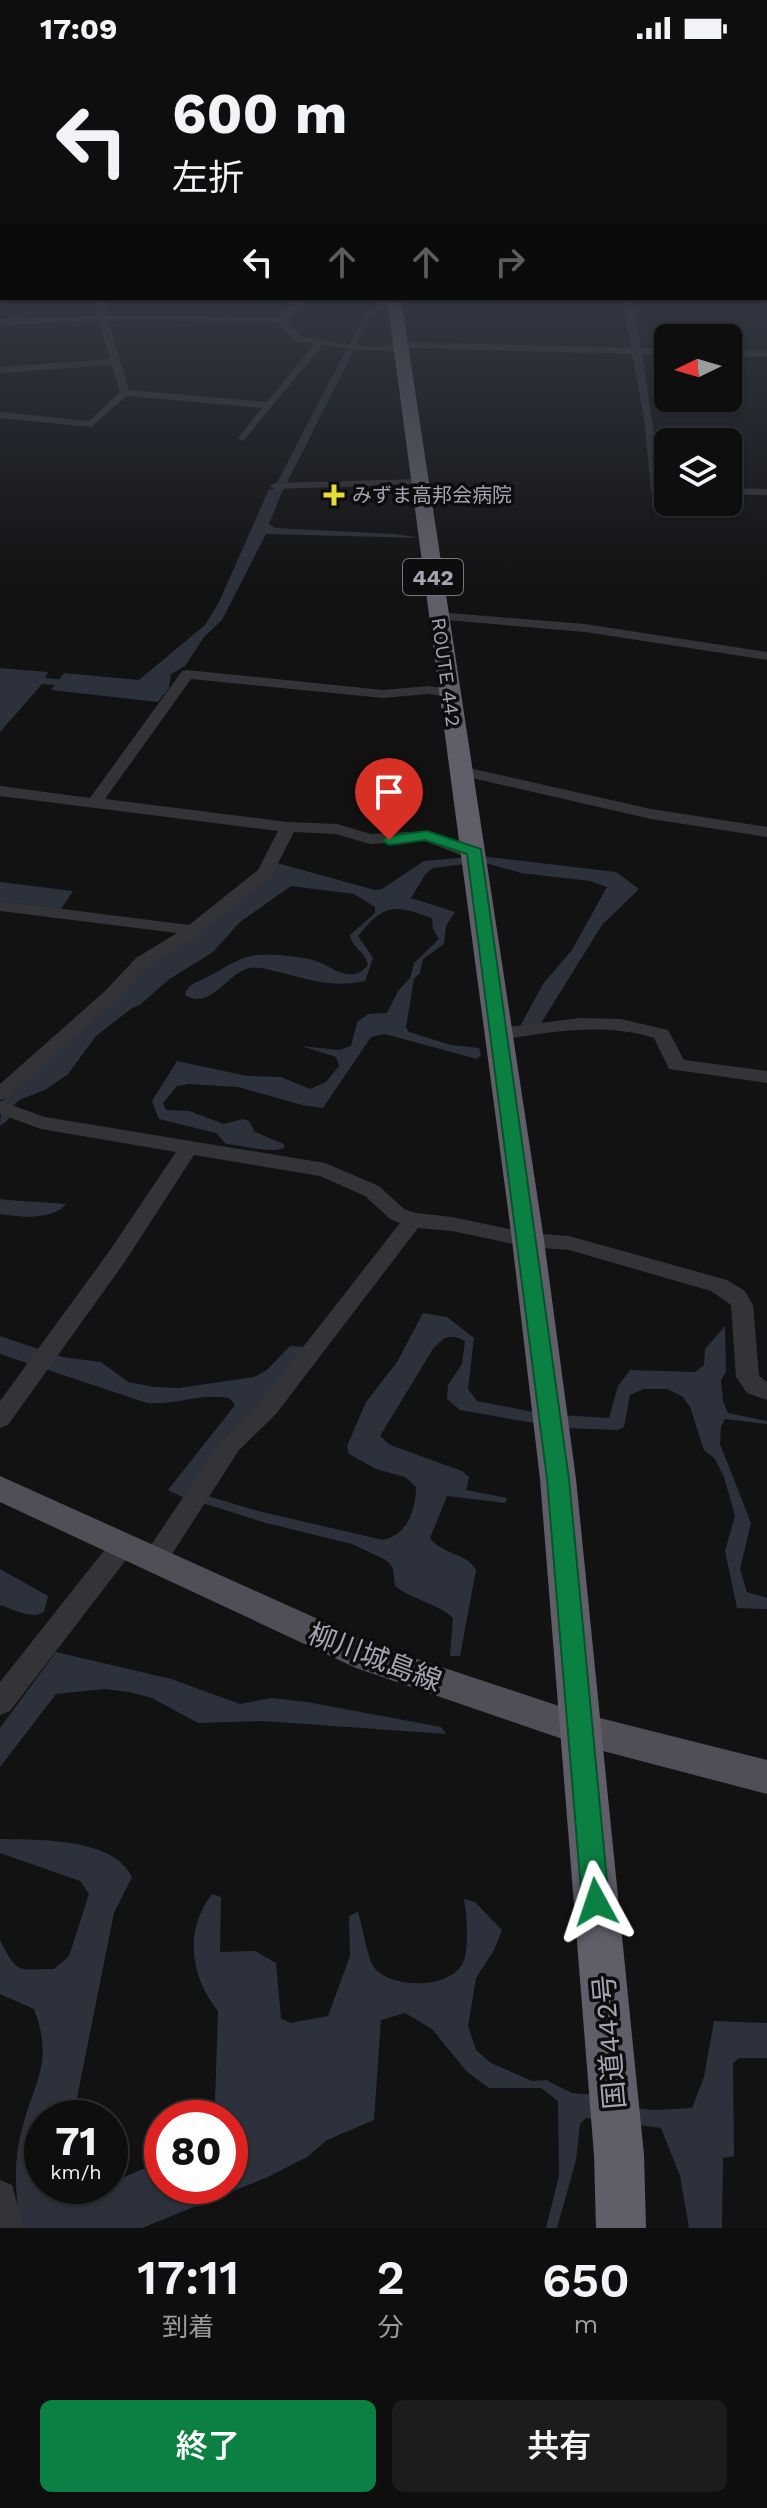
<!DOCTYPE html>
<html lang="ja">
<head>
<meta charset="utf-8">
<style>
  :root { --surface:#0e0e0e; --page:#1c1c1c; --text:#f1f3f6; --muted:#9b9c9e; --line:#2e2e2e; --accent:#0b8043 }
  body { margin:0; font-family:"Work Sans","Noto Sans JP",sans-serif; background:var(--page); color:var(--text); height:100vh; display:flex; flex-direction:column; font-size:30px; white-space:nowrap }
  * { box-sizing:border-box; margin:0 }
  p { font-size:26px; color:var(--muted) }
  .icon { flex:none; width:44px; height:44px; fill:none; stroke:currentColor; stroke-width:2; stroke-linecap:round; stroke-linejoin:round }
  .map { position:relative; height:2172px; overflow:hidden }
  .details { display:flex; flex-direction:column; background:var(--surface); flex:1 }
  .details>* { flex:none }
  .guide { position:absolute; left:0px; top:0px; width:768px; height:244px; box-shadow:0 2px 6px #0004,0 0 0 2px var(--line); background:#0e0e0e; color:var(--text); overflow:hidden }
  .needle { width:52px; rotate:265deg }
  .controls { position:absolute; left:654px; top:268px; display:grid; gap:16px }
  .controls a { display:grid; place-items:center; width:88px; height:88px; border-radius:12px; background:var(--surface); box-shadow:0 2px 6px #0004,0 0 0 2px var(--line); font-size:40px }
  .speed { position:absolute; left:24px; top:2044px; display:flex; gap:16px; font-size:40px; font-weight:700; text-align:center }
  .speed>* { display:grid; place-content:center; width:104px; height:104px; border-radius:50%; background:var(--surface); box-shadow:0 2px 6px #0004,0 0 0 2px var(--line); line-height:1 }
  .speed small { font-size:20px; font-weight:400 }
  .speed .limit { border:12px solid #d22; background:#fff; color:#111 }
  .pin { position:absolute; display:grid; place-items:center; width:68px; height:68px; color:#fff; margin:-82px -34px; border-radius:50% 50% 50% 0; rotate:-45deg; box-shadow:0 0 8px #0007 }
  .pin .icon { rotate:45deg }
  .me { position:absolute; width:88px; margin:-44px; rotate:355deg; stroke-linejoin:round; filter:drop-shadow(0 0 6px #0008) }
  .turn { display:flex; align-items:center; gap:28px; height:168px; padding:0 40px; font-size:36px }
  .turn .icon { width:104px; height:104px; stroke-width:2.5 }
  .turn b { display:block; font-size:56px; line-height:68px }
  .lanes { display:flex; align-items:center; height:76px; padding:0 40px; background:#0003; justify-content:center; gap:40px; direction:ltr }
  .lanes .off { opacity:.35 }
  .eta { display:flex; justify-content:space-evenly; align-items:center; height:136px; text-align:center }
  .eta b { font-size:48px; font-weight:600; line-height:56px }
  .cta { display:flex; gap:16px; margin-top:auto; padding:16px 40px }
  .cta a { flex:1; height:92px; border-radius:12px; background:var(--accent); color:#fff; font-size:32px; font-weight:600; line-height:92px; text-align:center }
  .cta a+a { background:var(--page); color:var(--text) }
  .status { display:flex; justify-content:space-between; align-items:center; height:56px; padding:0 40px; background:var(--surface); direction:ltr }
  .status svg { height:22px; fill:currentColor }
  .map>svg:first-child { display:block }
  .water { fill:#2c313b }
  .lines { fill:none; stroke-linecap:round; stroke-linejoin:round }
  .canal { fill:#2c313b; fill-rule:evenodd }
  .minor { fill:#343338; fill-rule:evenodd }
  .major { fill:#504f57; fill-rule:evenodd }
  .highway { fill:#605f69; fill-rule:evenodd }
  .route { fill:#0b8043; stroke:#07532c; stroke-width:2 }
  .poi-dot { fill:#e6dd37; stroke:#0d0d0e; stroke-width:3 }
  .labels { text-anchor:middle; stroke-width:7; stroke-linejoin:round; paint-order:stroke }
  .far-poi-label { font-size:20px; fill:#a4a4b3; stroke:#0d0d0e; text-anchor:start }
  .far-street-label { font-size:20px; fill:#a4a4b3; stroke:#0d0d0e }
  .shield { fill:#0d0d0e; stroke:#777782; stroke-width:2 }
  .shield-label { font-size:22px; font-weight:bold; fill:#a4a4b3 }
  .near-street-label { font-size:28px; fill:#a4a4b3; stroke:#0d0d0e }
</style>
</head>
<body>
<div class="status"><b>17:09</b><svg viewBox="0 0 49 12"><path d="M0 12V9h3v3zM5 12V6h3v6zM10 12V3h3v9zM15 12V0h3v12zM26 1h20v11H26zM47 4h2v5h-2z"/></svg></div>
<div class="map">
<svg width="767" height="2172" viewBox="0 0 767 2172">
  <rect width="100%" height="100%" fill="#121213"/>
  <g class="water">
    <path d="M269,433H283L269,468L275,472L395,478L422,482L266,478L222,564L204,581L185,610L171,618L169,632L158,646L51,634L64,617L139,624L205,569L219,546Z"/>
    <path d="M0,612L48,616L43,627L0,676Z"/>
    <path d="M481,800L616,816L639,833L602,869L538,972L518,974L543,928L572,894L607,831L590,825L521,817L482,806L433,812L425,819L411,842L455,856L446,870L444,888L423,903L420,917L414,923L406,971L409,976L451,989L479,992L481,999L477,1003L385,978L371,981L323,1052L302,1049L238,1031L189,1028L177,1030L163,1047L166,1054L189,1055L224,1068L243,1063L249,1065L255,1076L284,1088V1092C270,1098 243,1089 226,1088L216,1077L159,1063L152,1045L177,1005L247,1020L281,1021L310,1033L326,1026L339,1010L336,1001L301,990L339,994L351,990L357,966L368,958L387,957L398,935L410,922L414,907L439,883L433,873L432,862C396,849 385,846 358,880L373,902L365,925C335,932 309,924 279,916C270,914 259,910 249,912C226,918 210,955 185,939C187,928 198,926 207,921C224,913 239,900 258,899C274,898 297,900 313,904C333,910 350,930 368,909C366,896 351,891 350,879L375,857V851L354,838L291,830L240,866L213,896L168,924L140,949L132,952L96,980L68,1018L45,1034L19,1044L12,1051L8,1064L0,1070L2,1045L148,909L277,807L375,834L382,833L424,805Z"/>
    <path d="M0,826L73,835L61,853L0,845Z"/>
    <path d="M0,1143L8,1144L66,1148C52,1165 20,1161 0,1158Z"/>
    <path d="M423,1257L447,1261L474,1282L468,1333L477,1345L543,1358L609,1362L618,1330L630,1314L695,1316L704,1309L705,1293L725,1270L726,1316L721,1324L723,1345L728,1357L767,1365V1368L725,1363L721,1371L720,1388L751,1467L740,1513L747,1536L767,1542V1553L737,1552L725,1495L735,1460L724,1421L715,1403L704,1394L690,1351L682,1340L667,1333H644L630,1339L624,1371L618,1374L563,1372L460,1354L447,1343L448,1329L462,1308L465,1285C449,1277 444,1281 433,1293L380,1380L390,1389L462,1415L469,1421L466,1434L507,1442L505,1447L447,1440L430,1482C441,1498 467,1497 476,1514L460,1600H450L453,1562C439,1548 413,1544 395,1530L393,1512L386,1504L352,1488L266,1467L180,1440L168,1434L235,1349L229,1342C201,1337 176,1349 147,1347L0,1298V1280L62,1301L101,1306L128,1326L154,1331L179,1332L254,1321L267,1314L290,1290L304,1291L255,1353L226,1379L191,1435L258,1455L383,1484C407,1479 416,1454 416,1431L405,1421L376,1413L349,1398L347,1390L366,1346L397,1306Z"/>
    <path d="M0,1513L48,1540L44,1556C31,1564 13,1553 0,1549Z"/>
    <path d="M56,1596L171,1623L240,1648L271,1642L307,1646L441,1671L446,1678L263,1665L198,1667L152,1642L129,1636L105,1633L56,1638L0,1711V1672Z"/>
    <path d="M0,1783C38,1784 113,1781 132,1821L114,1857L73,2062H42V2130H62L60,2147L102,2130H110V2127L162,2105V2130H230V2062H209L215,2045L218,1955C190,1921 184,1874 212,1838L221,1841L220,1896L255,1895L276,1907L281,1962L290,1967L328,1960L350,1900L349,1860L358,1856C362,1868 368,1903 373,1910C389,1934 454,1934 464,1904C469,1890 467,1858 464,1843L475,1846L502,1874L494,1894L476,1922L468,1970L476,1994L491,2007L532,2025L546,2024L572,2037L596,2039L598,2048L653,2054L692,2052L704,2021L714,1965L767,1967V2002H739L733,2007L734,2100L723,2102L722,2172H689L680,2120L661,2072L586,2062L580,2068L576,2104L557,2172H546L559,2120L558,2045L541,2032H489L467,2016L432,1973L405,1957L381,1964L374,2064L327,2084L307,2101L268,2121L142,2172H21C15,2139 13,2105 22,2073C35,2023 54,2007 34,1953L0,1938V1884C18,1919 16,1913 54,1913L69,1900L89,1838L80,1825L0,1797Z"/>
  </g>
  <g class="lines">
    <g class="canal">
      <path d="M379,242H387L386,249L370,262L277,446L269,448L267,446L363,261L378,248Z"/>
      <path d="M13,619L78,625L84,628L78,631L16,626L4,639L0,640V630Z"/>
    </g>
    <g class="minor">
      <path d="M95,242H105L107,260L279,261L295,242H305L287,265L301,280C325,284 381,297 401,286L631,292L622,242H632L641,292L668,293V299L642,298L662,431H668V437L651,434L644,362L632,298L406,292L401,295H366L323,289L243,385L238,382L262,352L127,340L91,371L0,362V356L89,365L120,336L112,309L0,317V311L110,303L99,265L0,269V263L98,260ZM148,264L278,267L295,285L314,288L267,346L129,334L108,265Z"/>
      <path d="M728,294L767,295V301L728,300Z"/>
      <path d="M420,423L426,426L424,428L275,433L269,430L275,427Z"/>
      <path d="M728,432L767,433V439L728,438Z"/>
      <path d="M438,556L585,568L767,596V604L585,576L433,563L431,560Z"/>
      <path d="M187,614L383,634L428,630L454,634L456,637L449,641L428,638L383,642L191,623L105,743L288,766L337,768L371,778L427,775L465,790H479L481,793L463,800L425,785L370,788L336,778L294,776L271,821L191,884L148,910L117,943L7,1042L0,1044V1028L105,935L136,902L177,877L0,855V845L189,869L258,814L278,775L0,740V730L90,742L182,615Z"/>
      <path d="M460,710L651,753L767,771V781L651,763L455,718L452,715Z"/>
      <path d="M580,962L621,963L668,974L684,1004L767,1015V1027L669,1013L654,982C603,966 551,976 499,984L490,978L499,972Z"/>
      <path d="M0,1045L45,1061L325,1107L379,1130L404,1153L416,1157L452,1161L528,1177L569,1180L727,1224L745,1235L753,1249L759,1320L767,1326V1344L747,1337L736,1321L731,1249L711,1235L569,1194L528,1191L452,1175L418,1172L276,1358L239,1394L163,1512L154,1515L145,1512L141,1505L145,1498L223,1382L260,1346L400,1167L390,1163L365,1140L320,1120L194,1099L124,1207L8,1369L0,1372V1345L108,1197L176,1096L41,1073L0,1058Z"/>
      <path d="M123,1479L132,1482L136,1489L132,1496L10,1655L0,1659V1626L114,1482Z"/>
      <path d="M0,2124L12,2129L24,2172H0Z"/>
    </g>
    <path class="major" d="M0,1420L378,1590L580,1657L767,1704V1738L580,1689L356,1612L0,1446Z"/>
    <path class="highway" d="M387,242H401L544,1184L576,1423L644,2099L646,2172H596L594,2099L540,1423L512,1184Z"/>
  </g>
  <linearGradient id="sky" x2="0" y2="1"><stop stop-color="#0a0a0a"/><stop offset="0.43" stop-color="#333944"/><stop offset="1" stop-color="#333944" stop-opacity="0"/></linearGradient>
  <rect width="767" height="532" fill="url(#sky)"/>
  <path class="route" d="M427,775L481,793L569,1423L609,1846L605,1855L596,1859L586,1855L582,1846L547,1423L467,798L425,784L389,789L382,784L389,780Z"/>
  <path class="poi-dot" d="M330 427h8v8h8v8h-8v8h-8v-8h-8v-8h8z"/>
  <g class="labels">
    <g class="far-poi-label">
      <text x="352" y="446">みずま高邦会病院</text>
    </g>
    <g class="far-street-label">
      <text transform="translate(446 616) rotate(82)" y="7">ROUTE 442</text>
    </g>
    <rect class="shield" x="403" y="503" width="60" height="36" rx="6"/>
    <g class="shield-label">
      <text x="433" y="529">442</text>
    </g>
    <g class="near-street-label">
      <text transform="translate(375 1601) rotate(21)" y="10">柳川城島線</text>
      <text transform="translate(609 1986) rotate(-95)" y="10">国道442号</text>
    </g>
  </g>
</svg>
<div class="controls">
<a><svg class="needle" viewBox="-14 -14 28 28"><path d="M0-13l5 13h-10z" fill="#e53935"/><path d="M0 13l5-13h-10z" fill="#9b9c9e"/></svg></a>
<a><svg class="icon" aria-label="layers" viewBox="0 0 24 24"><path d="M12 4l9 5-9 5-9-5zM3 14l9 5 9-5"/></svg></a>
</div>
<div class="speed"><div>71<small>km/h</small></div><div class="limit">80</div></div>
<div class="pin" style="left:389px;top:784px;background:#d93025"><svg class="icon" aria-label="arrive" viewBox="0 0 24 24"><path d="M6 21V4h12l-3 4 3 4H6"/></svg></div>
<svg class="me" style="left:596px;top:1846px" viewBox="-20 -20 40 40"><path d="M0-17L14 15 0 8-14 15z" fill="#0b8043" stroke="#fff" stroke-width="4"/></svg>
<div class="guide">
<div class="turn"><svg class="icon" aria-label="left" viewBox="0 0 24 24"><path d="M17 20v-9H6M10 6l-5 5 5 5"/></svg><div><b>600 m</b>左折</div></div>
<div class="lanes"><svg class="icon" aria-label="left" viewBox="0 0 24 24"><path d="M17 20v-9H6M10 6l-5 5 5 5"/></svg><svg class="icon off" aria-label="ahead" viewBox="0 0 24 24"><path d="M12 20V5M6 11l6-6 6 6"/></svg><svg class="icon off" aria-label="ahead" viewBox="0 0 24 24"><path d="M12 20V5M6 11l6-6 6 6"/></svg><svg class="icon off" aria-label="right" viewBox="0 0 24 24"><path d="M7 20v-9h11M14 6l5 5-5 5"/></svg></div>
</div>
</div>
<section class="details">
<div class="eta">
<div><b>17:11</b><p>到着</p></div>
<div><b>2</b><p>分</p></div>
<div><b>650</b><p>m</p></div>
</div>
<div class="cta"><a>終了</a><a>共有</a></div>
</section>
</body>
</html>
